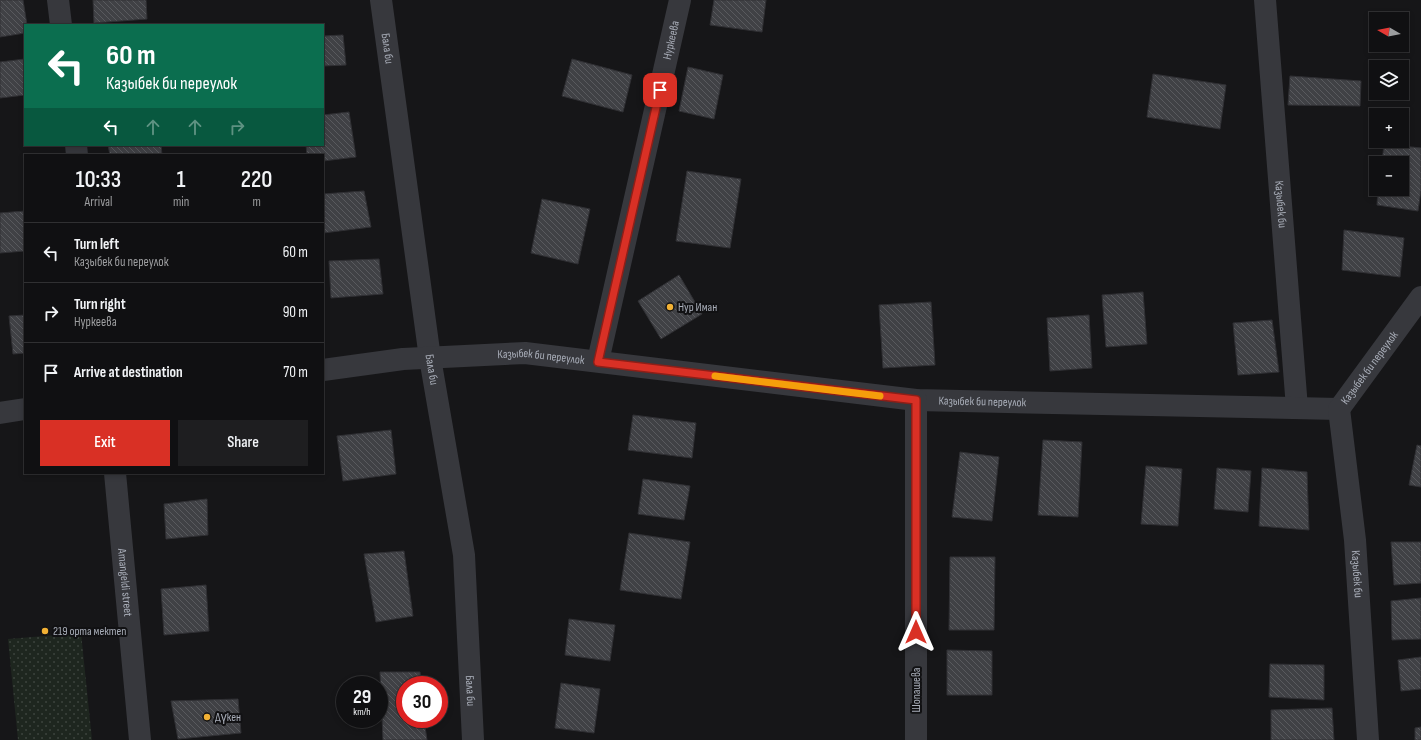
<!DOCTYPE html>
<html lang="en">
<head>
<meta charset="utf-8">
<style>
  :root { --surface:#101012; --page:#1e1e20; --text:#f1f3f6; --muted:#9c9d9f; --line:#303032; --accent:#d93025 }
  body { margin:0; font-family:"Sofia Sans Condensed",sans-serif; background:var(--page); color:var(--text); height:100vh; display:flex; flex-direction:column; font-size:15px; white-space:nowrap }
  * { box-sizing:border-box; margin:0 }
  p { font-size:13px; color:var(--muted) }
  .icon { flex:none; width:22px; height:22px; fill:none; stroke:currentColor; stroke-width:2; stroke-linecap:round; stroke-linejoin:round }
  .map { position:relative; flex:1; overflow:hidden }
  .panel { position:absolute; left:24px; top:154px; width:300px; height:320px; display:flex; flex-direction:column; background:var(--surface); border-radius:0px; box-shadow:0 2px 6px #0003,0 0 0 1px var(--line) }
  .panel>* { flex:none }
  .hud { position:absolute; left:24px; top:24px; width:300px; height:122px; border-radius:0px; box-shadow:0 2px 6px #0003,0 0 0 1px var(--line); background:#0b6e4f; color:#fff; overflow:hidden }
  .needle { width:26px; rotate:279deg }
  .buttons { position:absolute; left:1369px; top:12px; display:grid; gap:8px }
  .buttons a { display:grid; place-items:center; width:40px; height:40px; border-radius:0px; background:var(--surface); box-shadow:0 2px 6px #0003,0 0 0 1px var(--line); font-size:20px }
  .speed { position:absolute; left:336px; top:676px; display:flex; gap:8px; font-size:20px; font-weight:700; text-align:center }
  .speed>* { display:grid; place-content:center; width:52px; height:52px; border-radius:50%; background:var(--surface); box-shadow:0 2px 6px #0003,0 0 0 1px var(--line); line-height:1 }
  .speed small { font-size:10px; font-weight:400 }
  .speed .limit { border:6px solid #d22; background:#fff; color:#111 }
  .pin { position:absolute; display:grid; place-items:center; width:34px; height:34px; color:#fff; margin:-17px; border-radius:8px; box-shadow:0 2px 6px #0006 }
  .me { position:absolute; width:44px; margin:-22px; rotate:0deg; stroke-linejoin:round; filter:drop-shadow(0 0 3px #0008) }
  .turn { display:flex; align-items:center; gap:14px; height:84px; padding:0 16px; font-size:18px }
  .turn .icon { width:52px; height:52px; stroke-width:2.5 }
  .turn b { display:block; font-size:28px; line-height:34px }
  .lanes { display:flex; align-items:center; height:38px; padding:0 16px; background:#0003; justify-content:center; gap:20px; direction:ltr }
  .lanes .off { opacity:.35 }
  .eta { display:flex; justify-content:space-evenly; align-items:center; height:68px; text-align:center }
  .eta b { font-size:24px; font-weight:600; line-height:28px }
  .action { display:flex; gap:8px; margin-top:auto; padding:8px 16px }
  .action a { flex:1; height:46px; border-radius:0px; background:var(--accent); color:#fff; font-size:16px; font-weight:600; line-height:46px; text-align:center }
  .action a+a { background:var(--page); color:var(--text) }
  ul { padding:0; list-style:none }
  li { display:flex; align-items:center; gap:12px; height:60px; padding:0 16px; border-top:1px solid var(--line) }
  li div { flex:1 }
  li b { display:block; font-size:15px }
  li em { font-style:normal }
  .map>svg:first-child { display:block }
  .park { fill:url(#park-dots) }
  .building { fill:url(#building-back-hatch); stroke:#303034 }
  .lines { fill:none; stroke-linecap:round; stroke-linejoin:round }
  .street { stroke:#37383d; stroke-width:22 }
  .route-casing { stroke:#8d1f18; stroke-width:10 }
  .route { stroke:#d93025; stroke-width:7 }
  .slow { stroke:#f59e0b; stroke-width:7 }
  .poi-dot { fill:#f2b134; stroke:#111113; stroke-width:1.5 }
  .labels { text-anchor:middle; stroke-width:4; stroke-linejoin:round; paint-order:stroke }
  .street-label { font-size:12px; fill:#a8adb8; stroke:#111113 }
  .poi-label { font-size:12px; fill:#a8adb8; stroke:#111113; text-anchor:start }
</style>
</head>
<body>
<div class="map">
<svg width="1421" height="740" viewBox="0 0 1421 740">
  <defs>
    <pattern id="park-dots" width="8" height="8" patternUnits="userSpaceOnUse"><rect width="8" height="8" fill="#1e261f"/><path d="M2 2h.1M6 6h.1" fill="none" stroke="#3c433d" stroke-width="1.8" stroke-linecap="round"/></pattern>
    <pattern id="building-back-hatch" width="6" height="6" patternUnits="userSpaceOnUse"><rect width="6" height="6" fill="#404145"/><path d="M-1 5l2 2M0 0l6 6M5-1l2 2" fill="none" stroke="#595a5e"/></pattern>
  </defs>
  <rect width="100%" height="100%" fill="#161618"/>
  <path class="park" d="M81,633L92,740H18L8,639Z"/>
  <g class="building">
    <path d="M0,0H23L27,25H25V33L0,37Z"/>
    <path d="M93,0H146L147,19L94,23Z"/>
    <path d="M714,0H766L762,32L710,25Z"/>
    <path d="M343,35L346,65L323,66V36Z"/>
    <path d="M25,59V95L0,98V62Z"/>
    <path d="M572,59L632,75L623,112L562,96Z"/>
    <path d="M688,67L723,75L714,119L679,111Z"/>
    <path d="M1153,74L1226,85L1220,129L1147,117Z"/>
    <path d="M1290,76L1361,81L1360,106L1288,105Z"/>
    <path d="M349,112L356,157L323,161V155H307L306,145H323V115Z"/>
    <path d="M1384,144L1421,148V190L1418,211L1377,205L1378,189H1402V163H1382Z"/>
    <path d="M108,145H161L162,155H110Z"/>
    <path d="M687,171L741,179L730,248L676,241Z"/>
    <path d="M364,191L371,227L323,233V194Z"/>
    <path d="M542,199L590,209L578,264L531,253Z"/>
    <path d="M25,211V251L0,253V213Z"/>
    <path d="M1344,230L1404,238L1400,277L1342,270Z"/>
    <path d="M379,259L383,294L331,298L329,261Z"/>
    <path d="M679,275L702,314L661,339L638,301Z"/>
    <path d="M1143,292L1147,344L1106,347L1102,295Z"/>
    <path d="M931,302L935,365L883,368L879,305Z"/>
    <path d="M25,315V353L13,354L9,316Z"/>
    <path d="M1089,315L1092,368L1050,371L1047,318Z"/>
    <path d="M1272,320L1279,372L1238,375L1233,323Z"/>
    <path d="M633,415L696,423L692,458L628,450Z"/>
    <path d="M391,430L396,474L343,481L337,436Z"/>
    <path d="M1043,440L1082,442L1078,517L1038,515Z"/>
    <path d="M1417,445L1421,446V487L1409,485Z"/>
    <path d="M960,452L999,457L992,521L952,517Z"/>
    <path d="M1146,466L1182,469L1178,526L1141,524Z"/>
    <path d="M1217,468L1251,471L1248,512L1214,509Z"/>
    <path d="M1262,468L1307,472L1309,530L1259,526Z"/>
    <path d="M643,479L690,486L684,520L638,514Z"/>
    <path d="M207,499L208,535L166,539L164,504Z"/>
    <path d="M629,533L690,542L681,599L620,590Z"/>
    <path d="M1391,542H1421V583L1394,585Z"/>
    <path d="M404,551L413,616L376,622L364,554Z"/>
    <path d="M950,557H995L994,630H949Z"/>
    <path d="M206,585L209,631L164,635L161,589Z"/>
    <path d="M1421,598V639L1392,640L1391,601Z"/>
    <path d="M569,619L615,625L610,661L565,655Z"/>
    <path d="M947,650L992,651V695H947Z"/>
    <path d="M1421,657V689L1401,691L1398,660Z"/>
    <path d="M1270,664L1324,665V700L1269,697Z"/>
    <path d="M380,672H420L421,685H405V719H424L427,740H383Z"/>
    <path d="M561,683L600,689L594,733L555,728Z"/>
    <path d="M238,699L241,733L178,739L171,701Z"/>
    <path d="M1332,708L1334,740H1271V710Z"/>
    <path d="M1421,727V740H1415V728Z"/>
  </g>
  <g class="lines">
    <g class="street">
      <path d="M58,0L61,25"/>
      <path id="s1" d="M381,0L430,358L464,555L473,740"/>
      <path id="s2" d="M1265,0L1297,408"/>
      <path d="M76,145L77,155"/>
      <path id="s3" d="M598,361L680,0"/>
      <path id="s4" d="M323,370L403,359L525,353L916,400L1339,409L1421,297"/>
      <path id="s5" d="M1339,409L1355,540L1368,740"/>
      <path d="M0,413L25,409"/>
      <path id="s6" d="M115,473L140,740"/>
      <path d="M916,740V400"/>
    </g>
  </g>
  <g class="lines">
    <defs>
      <path id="route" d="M660,90L598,362L916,400V632"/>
    </defs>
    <use href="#route" class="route-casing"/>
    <use href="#route" class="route"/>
    <path class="slow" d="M715,376L880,396"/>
  </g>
  <g class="poi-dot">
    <circle cx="670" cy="307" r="4"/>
    <circle cx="45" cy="631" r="4"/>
    <circle cx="207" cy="717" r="4"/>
  </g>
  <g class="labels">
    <g class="street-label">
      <text dy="4" stroke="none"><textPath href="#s3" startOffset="329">Нуркеева</textPath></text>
      <text dy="4" stroke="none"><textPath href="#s1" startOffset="49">Бала би</textPath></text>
      <text dy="4" stroke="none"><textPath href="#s2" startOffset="205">Казыбек би</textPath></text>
      <text dy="4" stroke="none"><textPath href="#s4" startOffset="219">Казыбек би переулок</textPath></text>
      <text dy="4" stroke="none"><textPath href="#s4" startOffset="1071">Казыбек би переулок</textPath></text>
      <text dy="4" stroke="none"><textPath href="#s1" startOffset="373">Бала би</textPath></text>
      <text dy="4" stroke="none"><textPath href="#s4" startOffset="663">Казыбек би переулок</textPath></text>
      <text dy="4" stroke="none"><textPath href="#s5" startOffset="166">Казыбек би</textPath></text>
      <text dy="4" stroke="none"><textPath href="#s6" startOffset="110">Amangeldi street</textPath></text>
      <text transform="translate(916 690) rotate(-90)" y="4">Шопашева</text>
      <text dy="4" stroke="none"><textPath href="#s1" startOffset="697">Бала би</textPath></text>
    </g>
    <g class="poi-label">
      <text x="678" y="311">Нур Иман</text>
      <text x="53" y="635">219 орта мектеп</text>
      <text x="215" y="721">Дүкен</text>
    </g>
  </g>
</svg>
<div class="buttons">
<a><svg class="needle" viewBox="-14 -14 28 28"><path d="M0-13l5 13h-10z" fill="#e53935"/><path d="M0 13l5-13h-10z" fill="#9c9d9f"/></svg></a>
<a><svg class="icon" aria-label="layers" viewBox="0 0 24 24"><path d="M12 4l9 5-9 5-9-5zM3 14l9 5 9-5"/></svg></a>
<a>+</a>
<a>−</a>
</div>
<div class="speed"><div>29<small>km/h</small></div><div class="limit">30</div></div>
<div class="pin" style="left:660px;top:90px;background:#d93025"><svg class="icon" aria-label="arrive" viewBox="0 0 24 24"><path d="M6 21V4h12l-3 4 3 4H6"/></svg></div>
<svg class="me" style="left:916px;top:632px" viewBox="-20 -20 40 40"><path d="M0-17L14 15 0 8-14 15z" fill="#d93025" stroke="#fff" stroke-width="4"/></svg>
<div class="hud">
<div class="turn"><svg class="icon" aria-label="left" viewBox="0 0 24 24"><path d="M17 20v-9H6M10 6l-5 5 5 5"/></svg><div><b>60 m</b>Казыбек би переулок</div></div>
<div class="lanes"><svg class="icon" aria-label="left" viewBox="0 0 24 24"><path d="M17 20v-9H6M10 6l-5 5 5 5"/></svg><svg class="icon off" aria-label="ahead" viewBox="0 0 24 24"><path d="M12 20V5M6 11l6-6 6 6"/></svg><svg class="icon off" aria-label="ahead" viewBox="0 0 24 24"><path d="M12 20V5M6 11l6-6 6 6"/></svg><svg class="icon off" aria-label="right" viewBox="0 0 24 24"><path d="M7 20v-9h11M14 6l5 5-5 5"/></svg></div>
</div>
<section class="panel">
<div class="eta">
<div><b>10:33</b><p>Arrival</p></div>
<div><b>1</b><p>min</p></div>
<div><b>220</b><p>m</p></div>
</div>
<ul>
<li><svg class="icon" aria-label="left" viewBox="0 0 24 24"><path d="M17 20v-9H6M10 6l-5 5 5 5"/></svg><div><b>Turn left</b><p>Казыбек би переулок</p></div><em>60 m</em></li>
<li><svg class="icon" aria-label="right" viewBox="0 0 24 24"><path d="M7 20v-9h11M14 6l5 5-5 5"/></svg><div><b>Turn right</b><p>Нуркеева</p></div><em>90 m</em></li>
<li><svg class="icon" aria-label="arrive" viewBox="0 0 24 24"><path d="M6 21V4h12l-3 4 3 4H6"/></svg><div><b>Arrive at destination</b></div><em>70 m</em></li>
</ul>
<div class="action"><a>Exit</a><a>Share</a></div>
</section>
</div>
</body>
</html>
